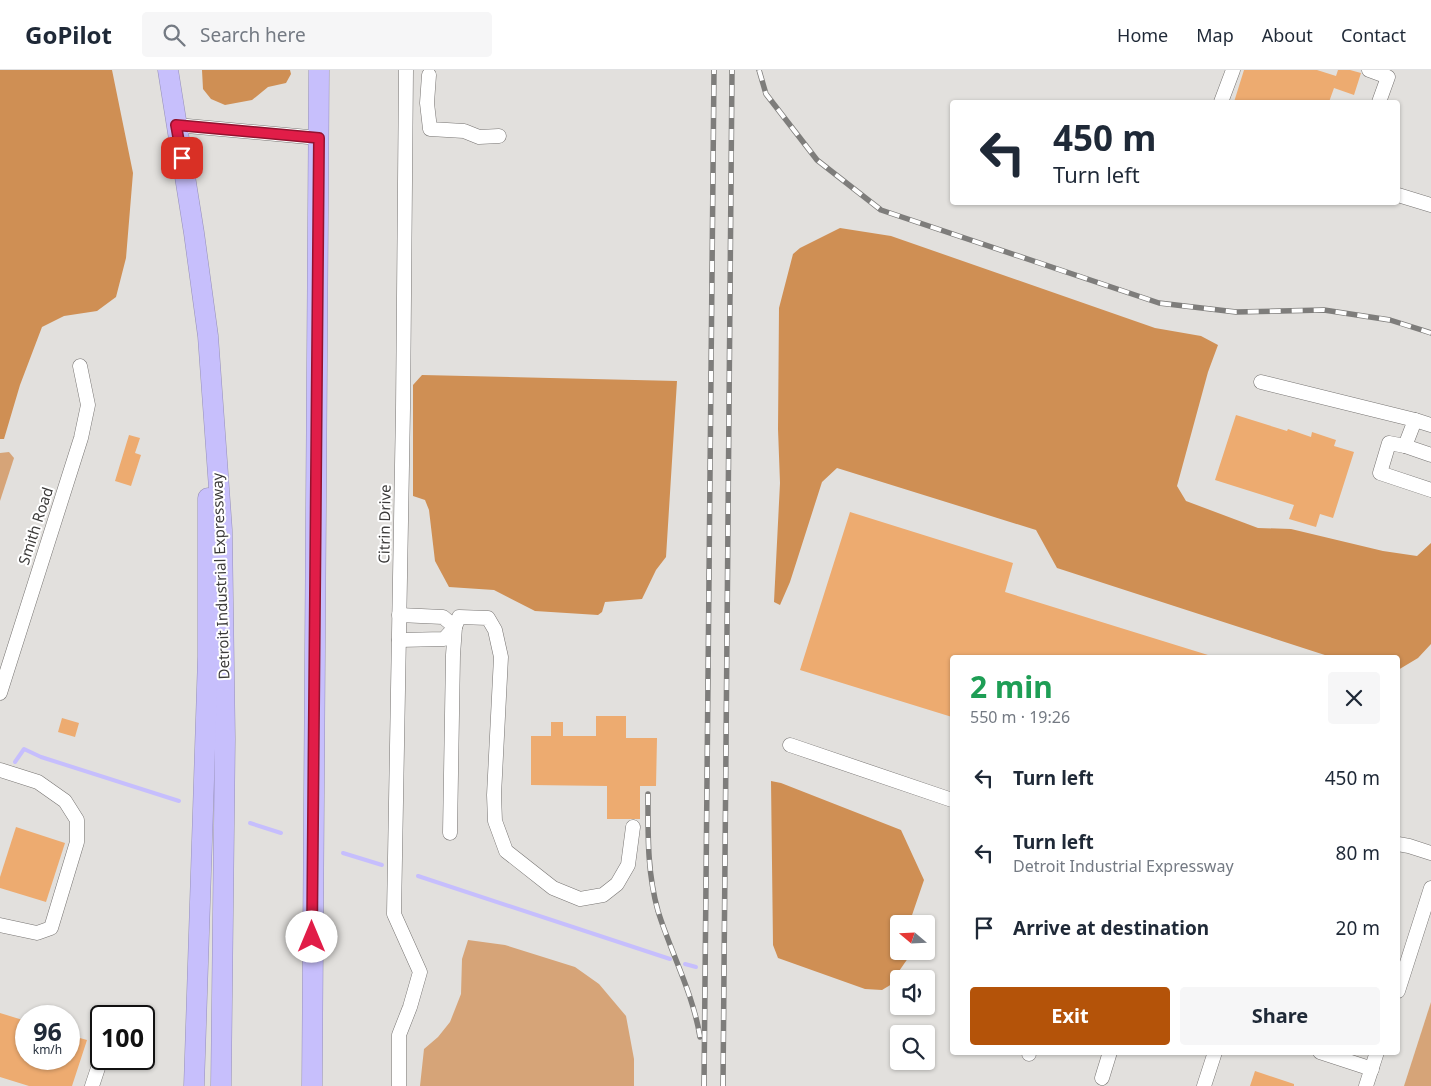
<!DOCTYPE html>
<html lang="en">
<head>
<meta charset="utf-8">
<style>
  :root { --surface:#fff; --page:#f6f6f7; --text:#1f2937; --muted:#747a83; --line:#e0e1e3; --accent:#b45309 }
  body { margin:0; font-family:"Noto Sans",sans-serif; background:var(--page); color:var(--text); height:100vh; display:flex; flex-direction:column; font-size:19px; white-space:nowrap }
  * { box-sizing:border-box; margin:0 }
  p { font-size:16px; color:var(--muted) }
  .icon { flex:none; width:28px; height:28px; fill:none; stroke:currentColor; stroke-width:2; stroke-linecap:round; stroke-linejoin:round }
  .map { position:relative; flex:1; overflow:hidden }
  .drawer { position:absolute; left:950px; top:585px; width:450px; height:400px; display:flex; flex-direction:column; background:var(--surface); border-radius:5px; box-shadow:0 1px 4px #0004 }
  .drawer>* { flex:none }
  .hud { position:absolute; left:950px; top:30px; width:450px; height:105px; border-radius:5px; box-shadow:0 1px 4px #0004; background:#fff; color:var(--text); overflow:hidden }
  .needle { width:32px; rotate:289deg }
  .tools { position:absolute; left:890px; top:845px; display:grid; gap:10px }
  .tools a { display:grid; place-items:center; width:45px; height:45px; border-radius:5px; background:var(--surface); box-shadow:0 1px 4px #0004; font-size:25px }
  .speed { position:absolute; left:15px; top:935px; display:flex; gap:10px; font-size:25px; font-weight:700; text-align:center }
  .speed>* { display:grid; place-content:center; width:65px; height:65px; border-radius:50%; background:var(--surface); box-shadow:0 1px 4px #0004; line-height:1 }
  .speed small { font-size:12px; font-weight:400 }
  .speed .limit { border:2px solid #111; border-radius:8px; background:#fff; color:#111 }
  .pin { position:absolute; display:grid; place-items:center; width:42px; height:42px; color:#fff; margin:-21px; border-radius:10px; box-shadow:0 2px 8px #0006 }
  .me { position:absolute; width:55px; margin:-28px; rotate:0deg; stroke-linejoin:round; filter:drop-shadow(0 0 4px #0008) }
  .turn { display:flex; align-items:center; gap:18px; height:105px; padding:0 20px; font-size:22px }
  .turn .icon { width:65px; height:65px; stroke-width:2.5 }
  .turn b { display:block; font-size:35px; line-height:42px }
  .round { display:grid; place-items:center; flex:none; width:52px; height:52px; border-radius:5px; background:var(--page) }
  .head { display:flex; align-items:center; justify-content:space-between; height:85px; padding:0 20px }
  h1 { font-size:30px; font-weight:700; line-height:38px; color:#1e9e55 }
  .button { display:flex; gap:10px; margin-top:auto; padding:10px 20px }
  .button a { flex:1; height:58px; border-radius:5px; background:var(--accent); color:#fff; font-size:20px; font-weight:700; line-height:58px; text-align:center }
  .button a+a { background:var(--page); color:var(--text) }
  ul { padding:0; list-style:none }
  li { display:flex; align-items:center; gap:15px; height:75px; padding:0 20px }
  li div { flex:1 }
  li b { display:block; font-size:19px }
  li em { font-style:normal }
  header { display:flex; align-items:center; gap:30px; box-sizing:border-box; height:70px; padding:0 25px; background:var(--surface); border-bottom:1px solid var(--line) }
  header strong { font-size:24px }
  nav { display:flex; gap:28px; margin-inline-start:auto; font-size:18px }
  .search { width:350px; height:45px; background:var(--page); display:flex; align-items:center; gap:12px; box-sizing:border-box; padding:0 18px; border-radius:5px; color:var(--muted); font-size:19px }
  .map>svg:first-child { display:block }
  .green { fill:#d6a478 }
  .forest { fill:#cf8f54 }
  .lines { fill:none; stroke-linecap:round; stroke-linejoin:round }
  .stream { stroke:#c6befd; stroke-width:4 }
  .building { fill:#edab70 }
  .minor-casing { stroke:#777472; stroke-width:15 }
  .highway-casing { stroke:#9690b8; stroke-width:21 }
  .minor { stroke:#fff; stroke-width:14 }
  .highway { stroke:#c7bffc; stroke-width:20 }
  .rail-casing { stroke:#7e7d7b; stroke-width:5.5 }
  .rail { stroke:#fff; stroke-width:4; stroke-dasharray:11; stroke-linecap:butt }
  .route-casing { stroke:#92132f; stroke-width:12 }
  .route { stroke:#e11d48; stroke-width:9 }
  .labels { text-anchor:middle; stroke-width:4; stroke-linejoin:round; paint-order:stroke }
  .street-label { font-size:15px; fill:#3b3a39; stroke:#fff }
</style>
</head>
<body>
<header>
<strong>GoPilot</strong>
<div class="search"><svg class="icon" aria-label="search" viewBox="0 0 24 24"><circle cx="10" cy="10" r="6"/><path d="M15 15l6 6"/></svg>Search here</div>
<nav><a>Home</a><a>Map</a><a>About</a><a>Contact</a></nav>
</header>
<div class="map">
<svg width="1431" height="1016" viewBox="0 0 1431 1016">
  <rect width="100%" height="100%" fill="#e2e0dd"/>
  <g class="green">
    <path d="M9,382L14,388L0,431V383Z"/>
    <path d="M468,870L505,875L575,897L599,914L626,946L634,989V1016H420L424,979L438,967L450,952L461,924L462,889Z"/>
    <path d="M1431,932V1016H1404Z"/>
  </g>
  <g class="forest">
    <path d="M0,0H112L133,103L126,188L116,227L97,241L64,246L42,257L20,315L4,369H0Z"/>
    <path d="M202,0H290L291,4L286,13L268,17L252,30L225,35L211,29L203,19Z"/>
    <path d="M840,158L891,166L1155,258L1201,266L1218,275L1208,302L1177,416L1186,431L1258,458L1291,459L1383,481L1417,486L1431,473V574L1418,588L1398,600V588L1331,587L1057,498L1036,460L837,398L822,412L790,512L780,535L774,532L780,413L778,359L779,238L793,184L800,178Z"/>
    <path d="M422,305L677,311L666,487L656,500L642,529L605,532L602,542L598,545L535,541L494,520L449,517L435,491L429,440L425,430L413,426V315Z"/>
    <path d="M771,711L781,713L901,760L924,810L910,851L911,854H899V881H913L897,904L892,914L882,920L865,919L778,888L773,875Z"/>
  </g>
  <g class="lines">
    <g class="stream">
      <path d="M15,692L24,679L41,687L179,731"/>
      <path d="M250,753L281,763"/>
      <path d="M343,783L382,795"/>
      <path d="M418,806L670,889"/>
      <path d="M685,894L696,897"/>
    </g>
  </g>
  <g class="building">
    <path d="M1244,0H1317L1336,6L1338,0H1350L1361,3L1354,25L1334,18L1329,32H1234Z"/>
    <path d="M1236,345L1287,361L1288,359L1311,367L1312,362L1336,370L1334,376L1354,382L1333,448L1320,444L1316,457L1289,449L1294,435L1215,410Z"/>
    <path d="M129,365L140,368L135,383L141,385L131,416L115,411Z"/>
    <path d="M850,442L1013,493L1005,522L1208,585L1207,588H952V647L800,600Z"/>
    <path d="M596,646H626V668H657L656,716H640V749H607V716L531,715V666H551V652H563V666H596Z"/>
    <path d="M62,648L79,653L75,667L58,662Z"/>
    <path d="M16,757L65,773L46,832L0,818V807Z"/>
    <path d="M0,943L26,951V989H69V965L87,970L72,1016H29L0,1007Z"/>
    <path d="M1255,1001L1294,1014V1016H1250Z"/>
  </g>
  <g class="lines">
    <defs>
      <g id="minor">
        <path d="M1369,0L1388,7L1379,32"/>
        <path d="M429,5L427,33L430,59L464,61L479,67L499,66"/>
        <path d="M1221,32L1233,0"/>
        <path d="M176,55L319,68"/>
        <path d="M1398,125L1431,135"/>
        <path d="M1261,312L1415,350"/>
        <path d="M1405,376L1415,350L1431,355"/>
        <path d="M1431,385L1405,376L1389,373L1380,403L1431,420"/>
        <path d="M399,545L443,547L455,557"/>
        <path d="M399,570L444,569L455,557"/>
        <path d="M0,623L81,368L88,335L80,296"/>
        <path d="M790,675L952,730"/>
        <path d="M0,700L38,712L65,731L77,750V772L51,858L37,863L0,855"/>
        <path d="M450,763L453,585L455,557L459,547L488,548L495,560L501,587L494,725L495,751L506,781L553,818L580,829L603,825L617,814L628,795L633,757"/>
        <path d="M1398,774L1409,776L1431,783"/>
        <path d="M1398,921L1431,818"/>
        <path d="M1320,982L1372,999"/>
        <path d="M1029,984V982"/>
        <path d="M1102,1008L1110,982"/>
        <path d="M92,1016L101,989"/>
        <path d="M399,1016V965L410,937L420,902L394,844L403,339L406,0"/>
        <path d="M1204,1016L1215,982"/>
        <path d="M1366,1016L1377,982"/>
      </g>
      <g id="highway">
        <path d="M168,0L194,163L208,266L222,460L225,669L221,1016"/>
        <path d="M194,1016L208,587V428"/>
        <path d="M312,1016L319,0"/>
      </g>
    </defs>
    <use href="#minor" class="minor-casing"/>
    <use href="#highway" class="highway-casing"/>
    <use href="#minor" class="minor"/>
    <use href="#highway" class="highway"/>
    <defs>
      <g id="rail">
        <path d="M759,0L766,24L817,90L881,140L1159,233L1236,242L1324,240L1390,250L1431,263"/>
        <path d="M648,724C648,764 647,802 658,841C671,883 693,923 700,967"/>
        <path d="M704,1016L714,0"/>
        <path d="M723,1016L732,0"/>
      </g>
    </defs>
    <use href="#rail" class="rail-casing"/>
    <use href="#rail" class="rail"/>
  </g>
  <g class="lines">
    <defs>
      <path id="route" d="M182,88L176,55L319,68L312,867"/>
    </defs>
    <use href="#route" class="route-casing"/>
    <use href="#route" class="route"/>
  </g>
  <g class="labels">
    <g class="street-label">
      <text transform="translate(385 454) rotate(-89)" y="5">Citrin Drive</text>
      <text transform="translate(36 456) rotate(-72)" y="5">Smith Road</text>
      <text transform="translate(221 506) rotate(-92)" y="5">Detroit Industrial Expressway</text>
    </g>
  </g>
</svg>
<div class="tools">
<a><svg class="needle" viewBox="-14 -14 28 28"><path d="M0-13l5 13h-10z" fill="#e53935"/><path d="M0 13l5-13h-10z" fill="#747a83"/></svg></a>
<a><svg class="icon" aria-label="sound" viewBox="0 0 24 24"><path d="M4 9h4l5-4v14l-5-4H4zM17 9q2 3 0 6"/></svg></a>
<a><svg class="icon" aria-label="search" viewBox="0 0 24 24"><circle cx="10" cy="10" r="6"/><path d="M15 15l6 6"/></svg></a>
</div>
<div class="speed"><div>96<small>km/h</small></div><div class="limit">100</div></div>
<div class="pin" style="left:182px;top:88px;background:#d93025"><svg class="icon" aria-label="arrive" viewBox="0 0 24 24"><path d="M6 21V4h12l-3 4 3 4H6"/></svg></div>
<svg class="me" style="left:312px;top:867px" viewBox="-20 -20 40 40"><circle r="19" fill="#fff"/><path d="M0-13L10 11 0 6-10 11z" fill="#e11d48"/></svg>
<div class="hud">
<div class="turn"><svg class="icon" aria-label="left" viewBox="0 0 24 24"><path d="M17 20v-9H6M10 6l-5 5 5 5"/></svg><div><b>450 m</b>Turn left</div></div>
</div>
<section class="drawer">
<div class="head"><div><h1>2 min</h1><p>550 m · 19:26</p></div><a class="round"><svg class="icon" aria-label="close" viewBox="0 0 24 24"><path d="M6 6l12 12M18 6L6 18"/></svg></a></div>
<ul>
<li><svg class="icon" aria-label="left" viewBox="0 0 24 24"><path d="M17 20v-9H6M10 6l-5 5 5 5"/></svg><div><b>Turn left</b></div><em>450 m</em></li>
<li><svg class="icon" aria-label="left" viewBox="0 0 24 24"><path d="M17 20v-9H6M10 6l-5 5 5 5"/></svg><div><b>Turn left</b><p>Detroit Industrial Expressway</p></div><em>80 m</em></li>
<li><svg class="icon" aria-label="arrive" viewBox="0 0 24 24"><path d="M6 21V4h12l-3 4 3 4H6"/></svg><div><b>Arrive at destination</b></div><em>20 m</em></li>
</ul>
<div class="button"><a>Exit</a><a>Share</a></div>
</section>
</div>
</body>
</html>
